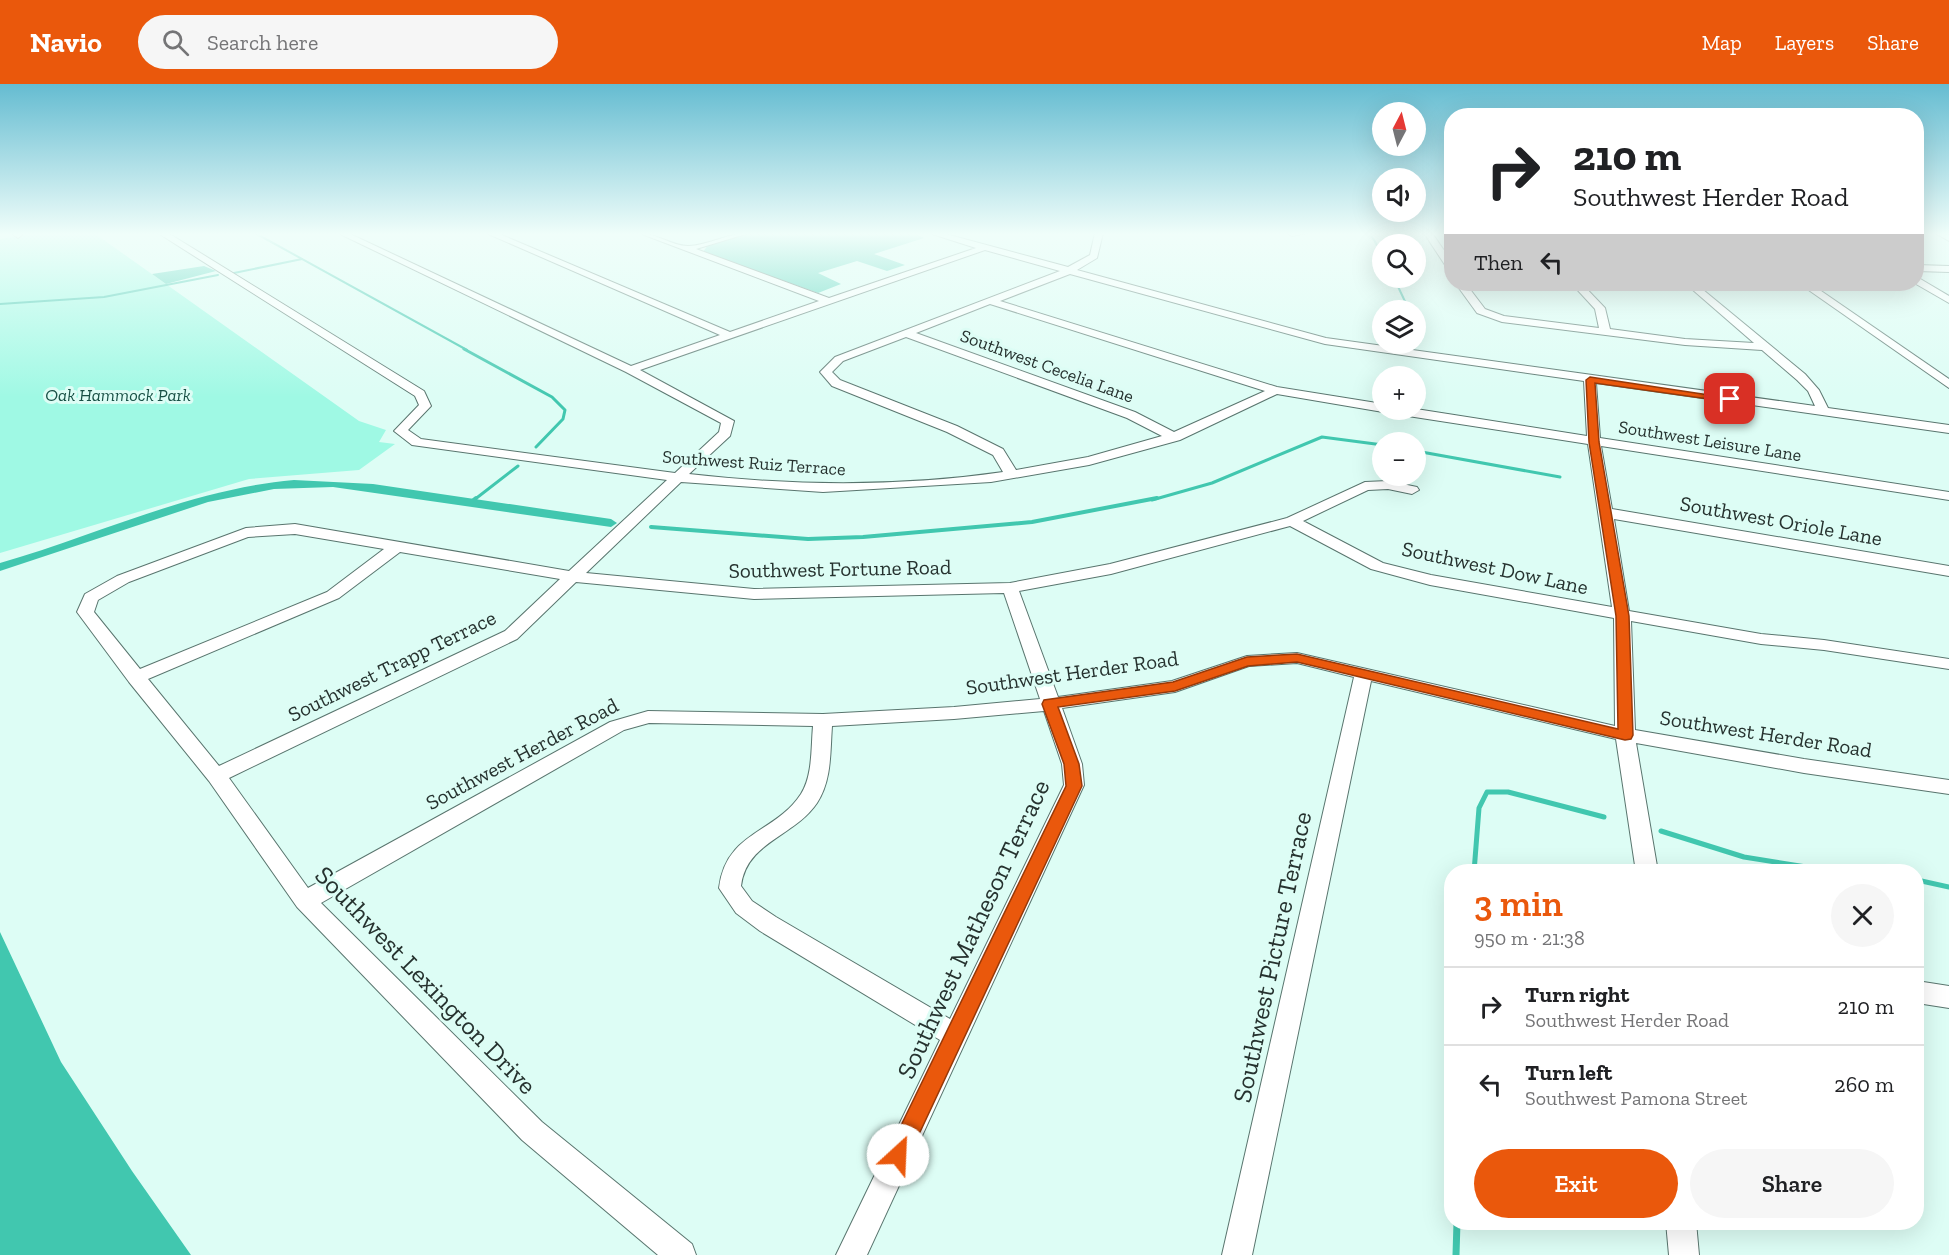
<!DOCTYPE html>
<html lang="en">
<head>
<meta charset="utf-8">
<style>
  :root { --surface:#fff; --page:#f6f6f6; --text:#202124; --muted:#757577; --line:#e0e0e0; --accent:#ea580c }
  body { margin:0; font-family:"Zilla Slab",serif; background:var(--page); color:var(--text); height:100vh; display:flex; flex-direction:column; font-size:22px; white-space:nowrap }
  * { box-sizing:border-box; margin:0 }
  p { font-size:20px; color:var(--muted) }
  .icon { flex:none; width:33px; height:33px; fill:none; stroke:currentColor; stroke-width:2; stroke-linecap:round; stroke-linejoin:round }
  .map { position:relative; flex:1; overflow:hidden }
  .details { position:absolute; left:1444px; top:780px; width:480px; height:366px; display:flex; flex-direction:column; background:var(--surface); border-radius:24px; box-shadow:0 6px 24px #0002 }
  .details>* { flex:none }
  .top-card { position:absolute; left:1444px; top:24px; width:480px; height:183px; border-radius:24px; box-shadow:0 6px 24px #0002; background:#fff; color:var(--text); overflow:hidden }
  .needle { width:39px; rotate:7deg }
  .buttons { position:absolute; left:1372px; top:18px; display:grid; gap:12px }
  .buttons a { display:grid; place-items:center; width:54px; height:54px; border-radius:50%; background:var(--surface); box-shadow:0 6px 24px #0002; font-size:30px }
  .pin { position:absolute; display:grid; place-items:center; width:51px; height:51px; color:#fff; margin:-26px; border-radius:12px; box-shadow:0 3px 9px #0006 }
  .me { position:absolute; width:66px; margin:-33px; rotate:25deg; stroke-linejoin:round; filter:drop-shadow(0 0 4px #0008) }
  .turn { display:flex; align-items:center; gap:21px; height:126px; padding:0 30px; font-size:27px }
  .turn .icon { width:78px; height:78px; stroke-width:2.5 }
  .turn b { display:block; font-size:42px; line-height:51px }
  .then { display:flex; align-items:center; height:57px; padding:0 30px; background:#0003; gap:12px; font-size:22px }
  .round { display:grid; place-items:center; flex:none; width:63px; height:63px; border-radius:32px; background:var(--page) }
  .head { display:flex; align-items:center; justify-content:space-between; height:102px; padding:0 30px }
  h1 { font-size:36px; font-weight:600; line-height:45px; color:var(--accent) }
  .primary-button { display:flex; gap:12px; margin-top:auto; padding:12px 30px }
  .primary-button a { flex:1; height:69px; border-radius:36px; background:var(--accent); color:#fff; font-size:24px; font-weight:600; line-height:69px; text-align:center }
  .primary-button a+a { background:var(--page); color:var(--text) }
  ul { padding:0; list-style:none }
  li { display:flex; align-items:center; gap:18px; height:78px; padding:0 30px; border-top:2px solid var(--line) }
  li div { flex:1 }
  li b { display:block; font-size:22px }
  li em { font-style:normal }
  header { display:flex; align-items:center; gap:36px; box-sizing:border-box; height:84px; padding:0 30px; background:var(--accent); color:#fff }
  header strong { font-size:28px }
  nav { display:flex; gap:33px; margin-inline-start:auto; font-size:21px }
  .search { width:420px; height:54px; background:var(--page); display:flex; align-items:center; gap:15px; box-sizing:border-box; padding:0 21px; border-radius:33px; color:var(--muted); font-size:22px }
  .map>svg:first-child { display:block }
  .green { fill:#9ff9e4 }
  .forest { fill:#4cd0b7 }
  .water { fill:#41c7af }
  .lines { fill:none; stroke-linecap:round; stroke-linejoin:round }
  .stream-far4 { stroke:#41c7af; stroke-width:2 }
  .stream-far3 { stroke:#41c7af; stroke-width:3 }
  .stream-far2 { stroke:#41c7af; stroke-width:4 }
  .stream-far1 { stroke:#41c7af; stroke-width:5 }
  .stream { stroke:#41c7af; stroke-width:7 }
  .canal { fill:#41c7af; fill-rule:evenodd }
  .minor-casing { stroke:#59756e; stroke-width:2 }
  .minor { fill:#fff; fill-rule:evenodd }
  .route { fill:#ea580c; stroke:#983908; stroke-width:1.5 }
  .labels { text-anchor:middle; stroke-width:6; stroke-linejoin:round; paint-order:stroke }
  .far-street-label { font-size:18px; fill:#26322f; stroke:#ddfdf5 }
  .far-park-label { font-size:18px; font-style:italic; fill:#185045; stroke:#ddfdf5 }
  .street-label { font-size:21px; fill:#26322f; stroke:#ddfdf5 }
  .near-street-label { font-size:26px; fill:#26322f; stroke:#ddfdf5 }
</style>
</head>
<body>
<header>
<strong>Navio</strong>
<div class="search"><svg class="icon" aria-label="search" viewBox="0 0 24 24"><circle cx="10" cy="10" r="6"/><path d="M15 15l6 6"/></svg>Search here</div>
<nav><a>Map</a><a>Layers</a><a>Share</a></nav>
</header>
<div class="map">
<svg width="1949" height="1171" viewBox="0 0 1949 1171">
  <rect width="100%" height="100%" fill="#ddfdf5"/>
  <path class="green" d="M38,149H94L359,337L386,346L379,358L395,360L359,386L249,395L0,469V155Z"/>
  <g class="forest">
    <path d="M751,149H914L924,154L874,170L905,181L887,187L857,177L818,189L841,200L818,209L703,168L708,161Z"/>
    <path d="M204,182L216,187L166,200L152,190Z"/>
  </g>
  <path class="water" d="M0,848L61,978L132,1087L191,1171H0Z"/>
  <g class="lines">
    <g class="stream-far4">
      <path d="M255,149L467,266"/>
      <path d="M1370,149L1383,172"/>
      <path d="M234,189L302,175"/>
      <path d="M1394,194L1409,226"/>
      <path d="M0,220L104,213L218,191"/>
    </g>
    <g class="stream-far3">
      <path d="M464,265L552,313L565,326L563,335L536,363"/>
      <path d="M1416,367L1560,393"/>
      <path d="M474,416L518,382"/>
      <path d="M1152,416L1212,399L1322,353L1383,361"/>
    </g>
    <g class="stream-far2">
      <path d="M471,418L476,414"/>
      <path d="M651,443L808,455L863,453L1032,438L1157,414"/>
    </g>
    <g class="stream-far1">
      <path d="M1661,747L1744,773L1838,788"/>
      <path d="M1474,788L1479,724L1487,708H1508L1604,733"/>
      <path d="M1917,796L1949,803"/>
    </g>
    <path class="stream" d="M1456,1171L1457,1138"/>
    <path class="canal" d="M294,396L373,400L611,435L617,439L611,443L333,403L274,405L208,418L0,487V479C98,451 191,405 294,396Z"/>
    <defs>
      <g id="minor">
        <path d="M11,149H20L22,151L18,154Z"/>
        <path d="M158,149H168L424,307L431,322L408,346L421,355L675,389L719,348L721,339L626,288L338,149H348L631,282L720,251L486,149H497L730,248L819,217L639,149C656,149 674,163 689,162C709,161 728,149 749,149L696,165L829,214L976,164L929,149H942L1068,183L1090,171L1095,149H1103L1097,174L1077,186L1326,254L1815,322L1808,307L1797,296L1762,266L1685,261L1502,238L1477,229L1456,200H1466L1485,225L1504,232L1599,244L1595,225L1572,200H1582L1605,224L1610,245L1685,255L1754,259L1686,200H1696L1805,290L1819,306L1828,324L1949,341V349L1596,299L1600,354L1949,408V416L1601,362L1612,425L1949,482V492L1614,435L1629,527L1761,550L1824,556L1949,575V585L1824,566L1761,560L1631,537L1635,646L1804,675L1949,696V710L1804,689L1636,659L1658,788H1636L1616,655L1371,597L1252,1171H1222L1354,593L1297,579L1249,582L1175,608L1062,624L1082,680L1084,701L867,1171H836L940,956L760,847L736,829L719,804C726,747 775,750 801,710C813,691 811,663 813,642L649,639L624,646L321,819L542,1038L692,1160L696,1171H658L522,1056L297,823L209,697L129,598L77,528L85,510L117,492L246,444L295,440L569,487L667,396L412,361L394,347L419,321L415,312ZM985,166L1060,187L835,273L820,288L832,302L947,348L993,371L1003,388C899,403 793,402 689,390L730,352L734,337L640,286ZM1070,190L1325,260L1584,297L1587,352L1416,325L1389,326L1395,330L1588,360L1612,523L1431,491L1383,479L1303,437L1368,406L1388,405L1412,410L1419,406L1417,403L1388,397L1365,398L1287,434L1110,480L1010,499L754,505L586,489L681,398L823,408L991,398L1089,381L1180,356L1277,310L1383,328L1388,326H1383V320L1277,303L1000,217ZM990,220L1265,307L1174,348L1135,328L916,249ZM906,253L1127,334L1162,352L1088,373L1016,386L1003,365L957,342L840,296L832,288L843,277ZM1290,442L1371,485L1430,501L1614,534L1615,642L1297,569L1247,572L1172,597L1058,613L1019,507L1111,490ZM295,450L384,465L327,508L140,585L94,528L98,516L129,498L248,453ZM400,468L560,495L505,547L219,682L148,595L339,514ZM576,498L754,515L1004,509L1040,615L954,623L823,630L648,627L610,638L308,804L229,694L517,555ZM1044,627L1062,680L1064,701L950,935L776,833L752,817L741,802C746,758 794,753 817,719C832,696 830,668 832,642L954,635Z"/>
        <path d="M1288,149H1306L1292,152Z"/>
        <path d="M1424,149H1432L1452,178V188L1449,187Z"/>
        <path d="M1935,149L1949,151V157Z"/>
        <path d="M1917,181L1949,182V188L1917,187Z"/>
        <path d="M1917,193L1949,212V219L1916,200Z"/>
        <path d="M1800,200H1811L1949,295V304Z"/>
        <path d="M1917,897L1949,902V924L1917,919Z"/>
        <path d="M1666,1138H1696L1699,1171H1669Z"/>
      </g>
    </defs>
    <use href="#minor" class="minor-casing"/>
    <use href="#minor" class="minor"/>
  </g>
  <linearGradient id="sky" x2="0" y2="1"><stop stop-color="#65bcd1"/><stop offset="0.48" stop-color="#f0fefa"/><stop offset="1" stop-color="#f0fefa" stop-opacity="0"/></linearGradient>
  <rect width="1949" height="313" fill="url(#sky)"/>
  <path class="route" d="M1590,293L1735,315L1730,318L1595,299L1599,358L1629,532L1633,651L1631,655L1625,656L1297,578L1248,582L1175,607L1058,623L1079,680L1082,702L906,1078L898,1081L890,1078L887,1071L890,1064L1066,702L1064,680L1042,620L1044,616L1173,598L1247,573L1297,570L1618,645L1616,532L1589,358L1586,296Z"/>
  <g class="labels">
    <g class="far-street-label">
      <text transform="translate(1047 282) rotate(20)" y="6">Southwest Cecelia Lane</text>
      <text transform="translate(1710 357) rotate(9)" y="6">Southwest Leisure Lane</text>
      <text transform="translate(754 379) rotate(4)" y="6">Southwest Ruiz Terrace</text>
    </g>
    <g class="far-park-label">
      <text x="118" y="317">Oak Hammock Park</text>
    </g>
    <g class="street-label">
      <text transform="translate(1781 437) rotate(10)" y="7">Southwest Oriole Lane</text>
      <text transform="translate(1495 484) rotate(12)" y="7">Southwest Dow Lane</text>
      <text transform="translate(840 485) rotate(-1)" y="7">Southwest Fortune Road</text>
      <text transform="translate(392 582) rotate(-26)" y="7">Southwest Trapp Terrace</text>
      <text transform="translate(1072 589) rotate(-8)" y="7">Southwest Herder Road</text>
      <text transform="translate(1766 650) rotate(9)" y="7">Southwest Herder Road</text>
      <text transform="translate(522 670) rotate(-28)" y="7">Southwest Herder Road</text>
    </g>
    <g class="near-street-label">
      <text transform="translate(973 845) rotate(-65)" y="9">Southwest Matheson Terrace</text>
      <text transform="translate(1272 873) rotate(-78)" y="9">Southwest Picture Terrace</text>
      <text transform="translate(426 896) rotate(46)" y="9">Southwest Lexington Drive</text>
    </g>
  </g>
</svg>
<div class="buttons">
<a><svg class="needle" viewBox="-14 -14 28 28"><path d="M0-13l5 13h-10z" fill="#e53935"/><path d="M0 13l5-13h-10z" fill="#757577"/></svg></a>
<a><svg class="icon" aria-label="sound" viewBox="0 0 24 24"><path d="M4 9h4l5-4v14l-5-4H4zM17 9q2 3 0 6"/></svg></a>
<a><svg class="icon" aria-label="search" viewBox="0 0 24 24"><circle cx="10" cy="10" r="6"/><path d="M15 15l6 6"/></svg></a>
<a><svg class="icon" aria-label="layers" viewBox="0 0 24 24"><path d="M12 4l9 5-9 5-9-5zM3 14l9 5 9-5"/></svg></a>
<a>+</a>
<a>−</a>
</div>
<div class="pin" style="left:1730px;top:315px;background:#d93025"><svg class="icon" aria-label="arrive" viewBox="0 0 24 24"><path d="M6 21V4h12l-3 4 3 4H6"/></svg></div>
<svg class="me" style="left:898px;top:1071px" viewBox="-20 -20 40 40"><circle r="19" fill="#fff"/><path d="M0-13L10 11 0 6-10 11z" fill="#ea580c"/></svg>
<div class="top-card">
<div class="turn"><svg class="icon" aria-label="right" viewBox="0 0 24 24"><path d="M7 20v-9h11M14 6l5 5-5 5"/></svg><div><b>210 m</b>Southwest Herder Road</div></div>
<div class="then">Then<svg class="icon" aria-label="left" viewBox="0 0 24 24"><path d="M17 20v-9H6M10 6l-5 5 5 5"/></svg></div>
</div>
<section class="details">
<div class="head"><div><h1>3 min</h1><p>950 m · 21:38</p></div><a class="round"><svg class="icon" aria-label="close" viewBox="0 0 24 24"><path d="M6 6l12 12M18 6L6 18"/></svg></a></div>
<ul>
<li><svg class="icon" aria-label="right" viewBox="0 0 24 24"><path d="M7 20v-9h11M14 6l5 5-5 5"/></svg><div><b>Turn right</b><p>Southwest Herder Road</p></div><em>210 m</em></li>
<li><svg class="icon" aria-label="left" viewBox="0 0 24 24"><path d="M17 20v-9H6M10 6l-5 5 5 5"/></svg><div><b>Turn left</b><p>Southwest Pamona Street</p></div><em>260 m</em></li>
</ul>
<div class="primary-button"><a>Exit</a><a>Share</a></div>
</section>
</div>
</body>
</html>
